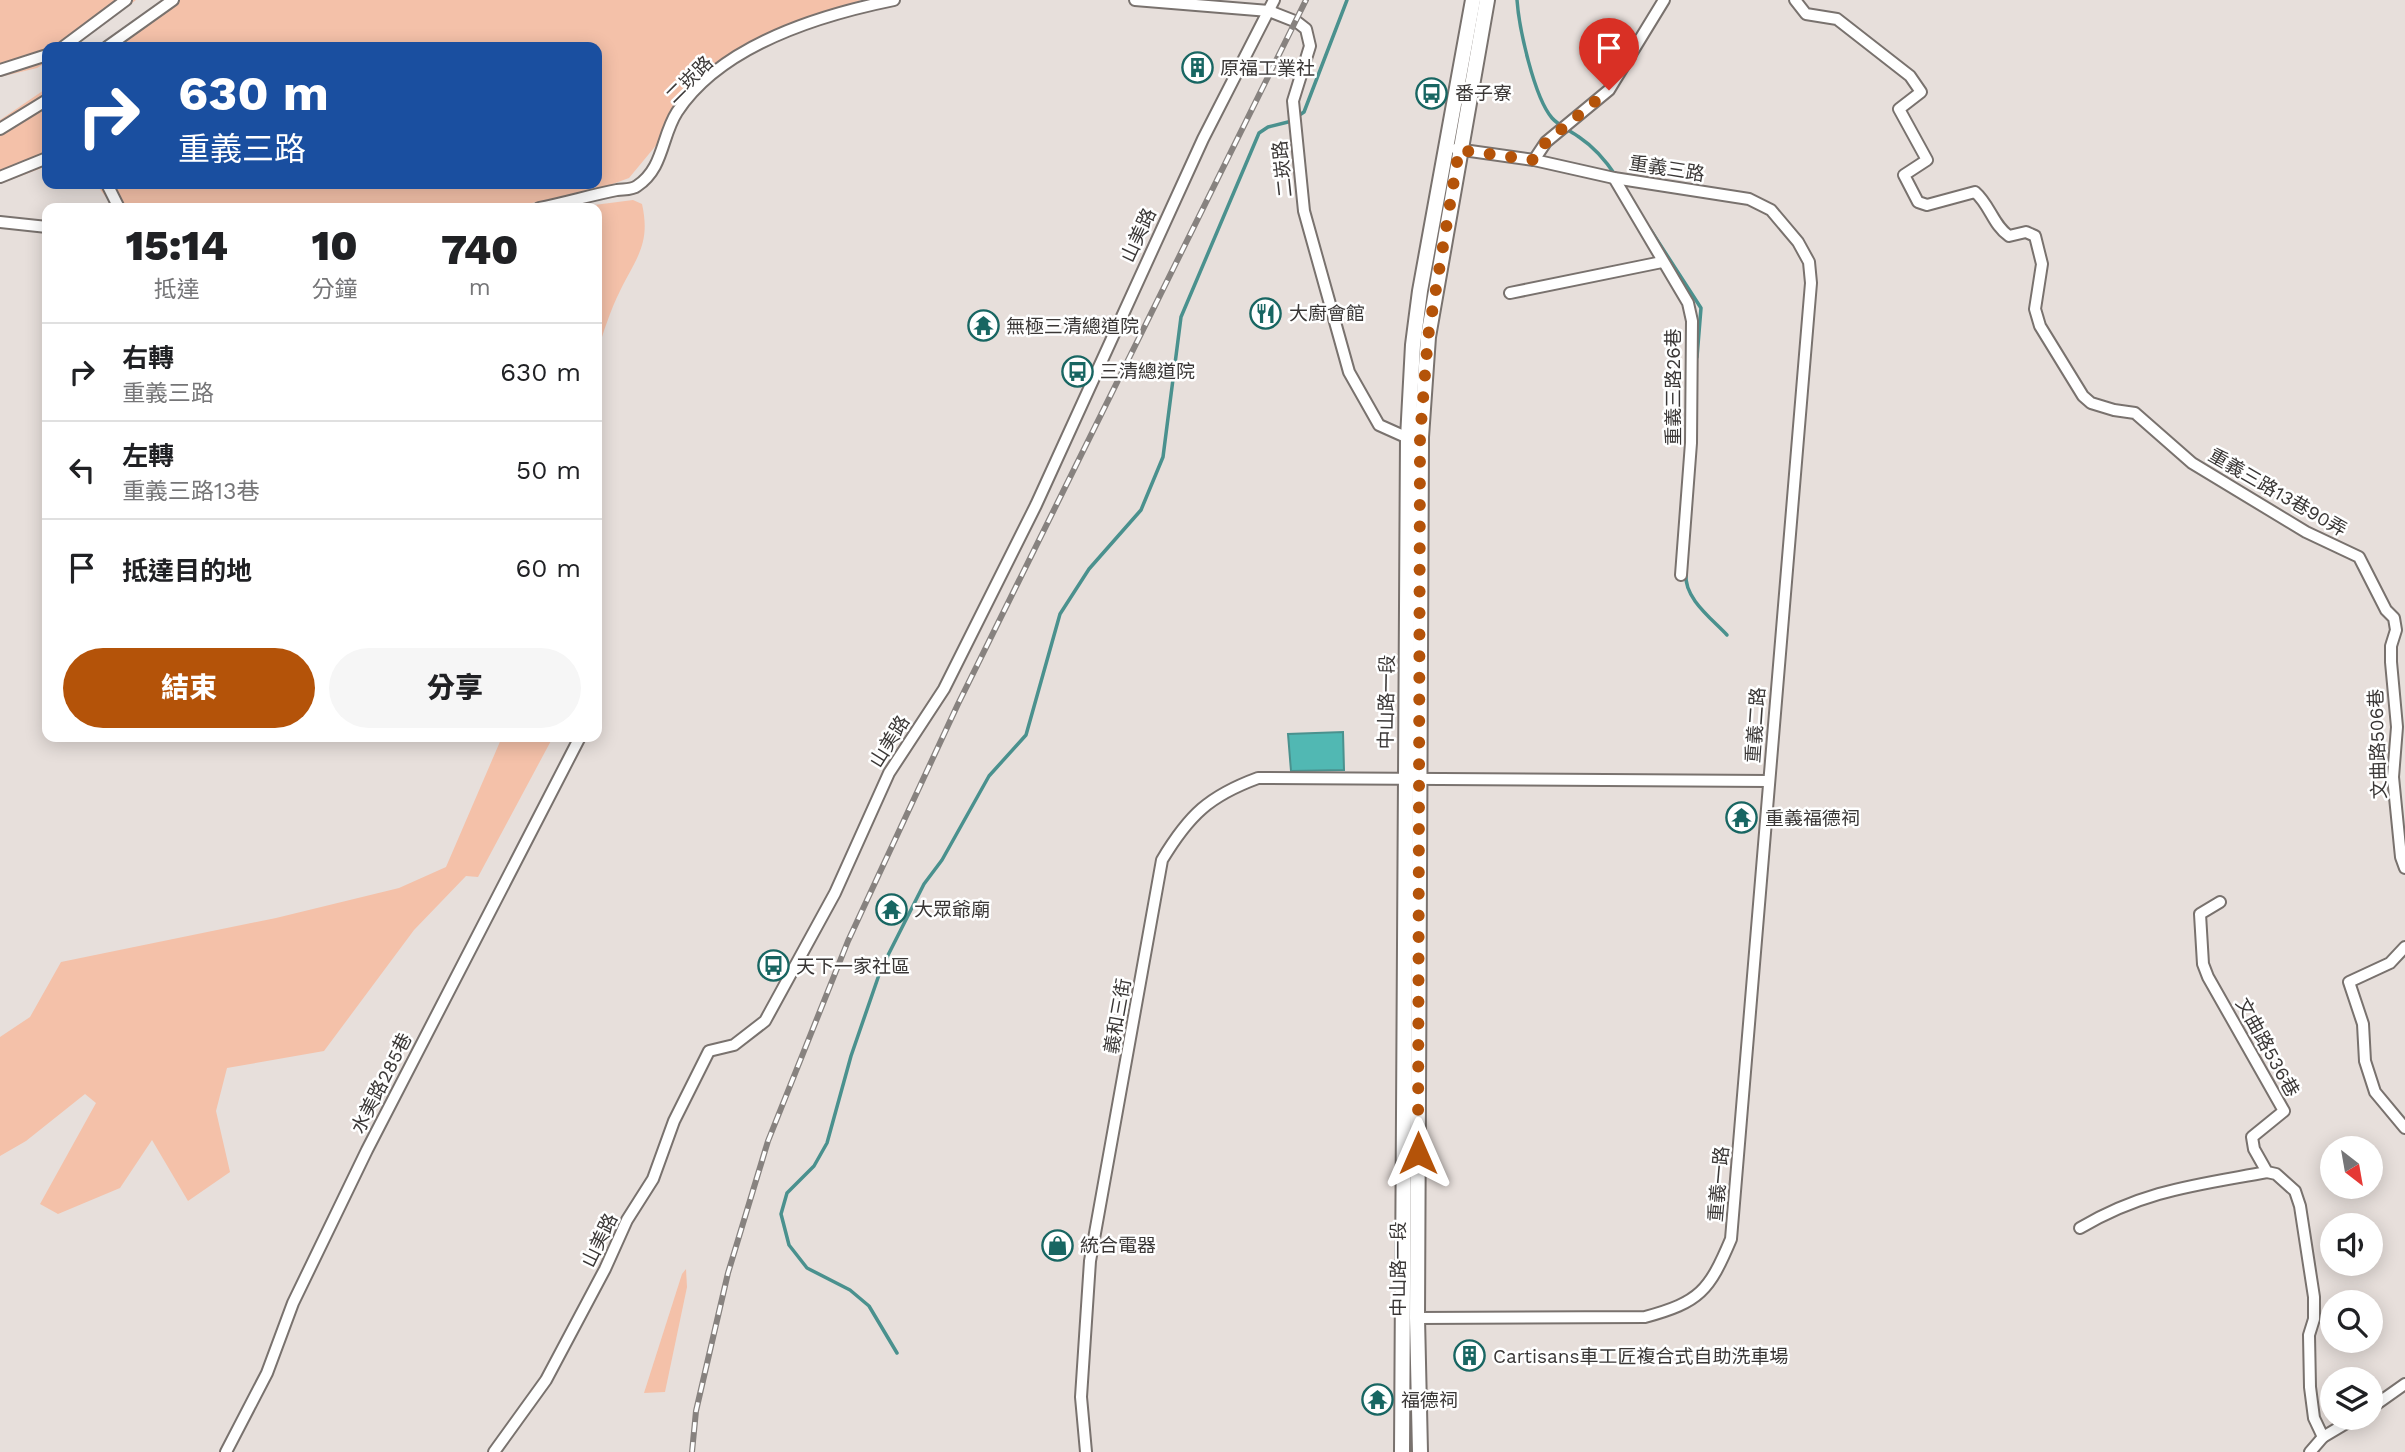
<!DOCTYPE html>
<html lang="zh-TW">
<head>
<meta charset="utf-8">
<style>
  :root { --surface:#fff; --page:#f6f6f6; --text:#202124; --muted:#757577; --line:#e0e0e0; --accent:#b45309 }
  body { margin:0; font-family:"Work Sans","Noto Sans TC",sans-serif; background:var(--page); color:var(--text); height:100vh; display:flex; flex-direction:column; font-size:26px; white-space:nowrap }
  * { box-sizing:border-box; margin:0 }
  p { font-size:23px; color:var(--muted) }
  .icon { flex:none; width:38px; height:38px; fill:none; stroke:currentColor; stroke-width:2; stroke-linecap:round; stroke-linejoin:round }
  .map { position:relative; flex:1; overflow:hidden }
  .details { position:absolute; left:42px; top:203px; width:560px; height:539px; display:flex; flex-direction:column; background:var(--surface); border-radius:14px; box-shadow:0 4px 18px #0003 }
  .details>* { flex:none }
  .hud { position:absolute; left:42px; top:42px; width:560px; height:147px; border-radius:14px; box-shadow:0 4px 18px #0003; background:#1a4fa0; color:#fff; overflow:hidden }
  .needle { width:46px; rotate:149deg }
  .fabs { position:absolute; left:2320px; top:1136px; display:grid; gap:14px }
  .fabs a { display:grid; place-items:center; width:63px; height:63px; border-radius:50%; background:var(--surface); box-shadow:0 4px 18px #0003; font-size:35px }
  .pin { position:absolute; display:grid; place-items:center; width:60px; height:60px; color:#fff; margin:-72px -30px; border-radius:50% 50% 50% 0; rotate:-45deg; box-shadow:0 0 7px #0007 }
  .pin .icon { rotate:45deg }
  .me { position:absolute; width:77px; margin:-38px; rotate:0deg; stroke-linejoin:round; filter:drop-shadow(0 0 5px #0008) }
  .turn { display:flex; align-items:center; gap:24px; height:147px; padding:0 21px; font-size:32px }
  .turn .icon { width:91px; height:91px; stroke-width:2.5 }
  .turn b { display:block; font-size:49px; line-height:60px }
  .eta { display:flex; justify-content:space-evenly; align-items:center; height:119px; text-align:center }
  .eta b { font-size:42px; font-weight:800; line-height:49px }
  .primary-button { display:flex; gap:14px; margin-top:auto; padding:14px 21px }
  .primary-button a { flex:1; height:80px; border-radius:42px; background:var(--accent); color:#fff; font-size:28px; font-weight:800; line-height:80px; text-align:center }
  .primary-button a+a { background:var(--page); color:var(--text) }
  ul { padding:0; list-style:none }
  li { display:flex; align-items:center; gap:21px; height:98px; padding:0 21px; border-top:2px solid var(--line) }
  li div { flex:1 }
  li b { display:block; font-size:26px }
  li em { font-style:normal }
  .map>svg:first-child { display:block }
  .green { fill:#f4c1a9 }
  .water { fill:#51b8b3; stroke:#4a918e; stroke-width:2 }
  .lines { fill:none; stroke-linecap:round; stroke-linejoin:round }
  .stream { stroke:#4a918e; stroke-width:3.5 }
  .minor-casing { stroke:#79726e; stroke-width:14 }
  .major-casing { stroke:#79726e; stroke-width:18 }
  .minor { stroke:#fff; stroke-width:10 }
  .major { stroke:#fff; stroke-width:14 }
  .rail-casing { stroke:#87827f; stroke-width:6 }
  .rail { stroke:#fff; stroke-width:3.5; stroke-dasharray:10; stroke-linecap:butt }
  .route { stroke:#b45309; stroke-width:12; stroke-dasharray:0 21.6 }
  .labels { text-anchor:middle; stroke-width:5; stroke-linejoin:round; paint-order:stroke }
  .poi-label { font-size:19px; fill:#3a3736; stroke:#fff; text-anchor:start }
  .street-label { font-size:19px; fill:#3a3736; stroke:#fff }
</style>
</head>
<body>
<div class="map">
<svg width="2405" height="1452" viewBox="0 0 2405 1452">
  <rect width="100%" height="100%" fill="#e7dfdb"/>
  <g class="green">
    <path d="M0,0H136L73,47H47V62L37,68L0,77Z"/>
    <path d="M166,0H861L766,36L707,84L629,178L599,189L508,208H114L96,184H597V47H96Z"/>
    <path d="M47,88V166L0,184V120Z"/>
    <path d="M633,200L642,204C651,244 636,258 620,291C610,311 603,333 597,354V208H571Z"/>
    <path d="M502,737H553L478,877L466,876L414,930L324,1051L227,1068L216,1111L230,1172L188,1201L152,1140L120,1188L58,1214L40,1204L96,1103L85,1094L26,1141L0,1156V1037L30,1017L61,962L276,918L399,888L446,867Z"/>
    <path d="M686,1269L687,1287L665,1392L644,1393L682,1274Z"/>
  </g>
  <path class="water" d="M1343,732L1344,770L1291,771L1288,734Z"/>
  <g class="lines">
    <g class="stream">
      <path d="M1517,0C1519,28 1534,97 1552,118C1559,126 1571,131 1579,137C1594,147 1606,161 1616,176"/>
      <path d="M1298,116L1304,112L1347,0"/>
      <path d="M1650,229L1701,308L1697,357"/>
      <path d="M1686,574C1684,598 1711,618 1727,635"/>
      <path d="M897,1353L869,1306L850,1290L807,1268L789,1245L781,1214L787,1193L814,1166L827,1143L851,1056L881,969L924,884L942,860L989,776L1026,735L1060,614L1089,569L1141,510L1163,457L1181,317L1259,133L1268,127L1292,121"/>
    </g>
    <defs>
      <g id="minor">
        <path d="M1135,0L1269,11L1297,22L1306,29L1310,46L1293,101L1304,211L1349,372L1379,425L1408,438H1414"/>
        <path d="M1795,0L1806,14L1837,19L1910,76L1921,92L1899,109L1927,160L1904,175L1918,202L1927,205L1975,192C1990,205 1993,225 2009,236L2026,232L2035,236L2042,264L2035,309L2040,326L2083,396L2091,403L2114,410L2135,413L2192,463L2306,532L2359,557L2386,610L2394,618L2396,630L2391,646V662L2397,727L2393,777L2401,857L2405,868"/>
        <path d="M63,47L126,0"/>
        <path d="M107,47L173,0"/>
        <path d="M0,70L47,55"/>
        <path d="M0,129L47,100"/>
        <path d="M1534,160L1546,142L1609,90L1664,0"/>
        <path d="M0,177L47,158"/>
        <path d="M1614,178L1688,303L1692,321L1691,443L1681,575"/>
        <path d="M107,184L119,208"/>
        <path d="M539,208C565,203 591,195 617,190C624,189 632,190 637,186C664,168 661,137 677,112C721,45 820,15 894,0"/>
        <path d="M0,222L47,227"/>
        <path d="M1510,293L1662,262"/>
        <path d="M2220,902L2200,914L2203,964L2208,977L2284,1111L2252,1137L2254,1149L2267,1172L2276,1174L2295,1191L2300,1206L2314,1297V1319L2309,1335L2310,1387L2314,1418L2323,1437"/>
        <path d="M2405,947L2390,963L2349,982L2363,1024L2365,1061L2375,1092L2405,1128"/>
        <path d="M2080,1228C2144,1190 2197,1185 2267,1172"/>
        <path d="M1417,1318L1645,1317C1700,1302 1709,1291 1731,1239L1811,283L1809,262L1798,242L1771,210L1749,199L1614,178L1534,160L1456,149"/>
        <path d="M2371,1408L2405,1384"/>
        <path d="M226,1452L267,1373L293,1303L367,1150L580,737"/>
        <path d="M494,1452L546,1380L605,1269L627,1220L653,1179L674,1121L709,1051L734,1045L765,1021L835,893L889,773L944,689L1036,505L1203,139L1274,0"/>
        <path d="M1086,1452L1081,1397L1090,1261L1162,860C1189,815 1209,796 1258,778L1769,781"/>
        <path d="M2310,1452L2323,1437L2355,1418"/>
      </g>
      <g id="major">
        <path d="M1402,1452L1408,438L1413,345L1420,291L1473,0"/>
        <path d="M1420,1452L1417,1318L1421,437L1428,337L1487,0"/>
      </g>
    </defs>
    <use href="#minor" class="minor-casing"/>
    <use href="#major" class="major-casing"/>
    <use href="#minor" class="minor"/>
    <use href="#major" class="major"/>
    <defs>
      <path id="rail" d="M692,1452L696,1411L728,1273L768,1141L848,941L958,704L1306,0"/>
    </defs>
    <use href="#rail" class="rail-casing"/>
    <use href="#rail" class="rail"/>
  </g>
  <g class="lines">
    <path class="route" d="M1418,1153L1420,437L1428,337L1459,150L1534,160L1546,142L1609,90"/>
  </g>
  <defs>
    <symbol id="building-ring" viewBox="-11 -11 22 22"><circle r="9.5" fill="#fff" stroke="#186662" stroke-width="1.5"/><path d="M-4-6H4V6H1V3H-1V6H-4ZM-2.5-4.3h1.7v1.8h-1.7ZM.8-4.3h1.7v1.8H.8ZM-2.5-1h1.7V.8h-1.7ZM.8-1h1.7V.8H.8Z" fill="#186662"/></symbol>
    <symbol id="bus-ring" viewBox="-11 -11 22 22"><circle r="9.5" fill="#fff" stroke="#186662" stroke-width="1.5"/><path d="M-5-6H5V4H4V6H2V4H-2V6H-4V4H-5ZM-3.5-4V0h7V-4ZM-3.5 1.2v1.5H-2V1.2ZM2 1.2v1.5H3.5V1.2Z" fill="#186662"/></symbol>
    <symbol id="restaurant-ring" viewBox="-11 -11 22 22"><circle r="9.5" fill="#fff" stroke="#186662" stroke-width="1.5"/><path d="M-5-6h1v4h1v-4h1v4h1v-4h1v5L-1.5 .5V6h-2V.5L-5-1ZM5-6V6H3V1.5H1.5Q1.5-4 5-6Z" fill="#186662"/></symbol>
    <symbol id="temple-ring" viewBox="-11 -11 22 22"><circle r="9.5" fill="#fff" stroke="#186662" stroke-width="1.5"/><path d="M0-6L5-2H3V0L6.5 2.5H4V6H1.5V3h-3V6H-4V2.5H-6.5L-3 0V-2H-5Z" fill="#186662"/></symbol>
    <symbol id="shop-ring" viewBox="-11 -11 22 22"><circle r="9.5" fill="#fff" stroke="#186662" stroke-width="1.5"/><path d="M-5-2.5h2.3a2.7 3.5 0 0 1 5.4 0H5L5.5 6h-11ZM-1.5-2.5h3a1.5 2.3 0 0 0-3 0Z" fill="#186662"/></symbol>
  </defs>
  <g fill-rule="evenodd">
    <use href="#building-ring" x="1180" y="50" width="35" height="35"/>
    <use href="#bus-ring" x="1414" y="76" width="35" height="35"/>
    <use href="#restaurant-ring" x="1248" y="296" width="35" height="35"/>
    <use href="#temple-ring" x="966" y="308" width="35" height="35"/>
    <use href="#bus-ring" x="1060" y="354" width="35" height="35"/>
    <use href="#temple-ring" x="1724" y="800" width="35" height="35"/>
    <use href="#temple-ring" x="874" y="892" width="35" height="35"/>
    <use href="#bus-ring" x="756" y="948" width="35" height="35"/>
    <use href="#shop-ring" x="1040" y="1228" width="35" height="35"/>
    <use href="#building-ring" x="1452" y="1338" width="35" height="35"/>
    <use href="#temple-ring" x="1360" y="1382" width="35" height="35"/>
  </g>
  <g class="labels">
    <g class="poi-label">
      <text x="1220" y="75">原福工業社</text>
      <text x="1455" y="100">番子寮</text>
      <text x="1289" y="320">大廚會館</text>
      <text x="1006" y="333">無極三清總道院</text>
      <text x="1100" y="378">三清總道院</text>
      <text x="1765" y="825">重義福德祠</text>
      <text x="914" y="916">大眾爺廟</text>
      <text x="796" y="973">天下一家社區</text>
      <text x="1080" y="1252">統合電器</text>
      <text x="1493" y="1363">Cartisans車工匠複合式自助洗車場</text>
      <text x="1401" y="1407">福德祠</text>
    </g>
    <g class="street-label">
      <text transform="translate(689 79) rotate(-45)" y="7">二崁路</text>
      <text transform="translate(1667 168) rotate(9)" y="7">重義三路</text>
      <text transform="translate(1282 169) rotate(-96)" y="7">二崁路</text>
      <text transform="translate(1138 235) rotate(-65)" y="7">山美路</text>
      <text transform="translate(1673 387) rotate(-90)" y="7">重義三路26巷</text>
      <text transform="translate(2278 492) rotate(30)" y="7">重義三路13巷90弄</text>
      <text transform="translate(1386 702) rotate(-89)" y="7">中山路一段</text>
      <text transform="translate(1755 725) rotate(-86)" y="7">重義二路</text>
      <text transform="translate(889 741) rotate(-58)" y="7">山美路</text>
      <text transform="translate(2377 744) rotate(-92)" y="7">文曲路506巷</text>
      <text transform="translate(1117 1016) rotate(-80)" y="7">義和三街</text>
      <text transform="translate(2268 1047) rotate(61)" y="7">文曲路536巷</text>
      <text transform="translate(381 1083) rotate(-63)" y="7">水美路285巷</text>
      <text transform="translate(1718 1184) rotate(-85)" y="7">重義一路</text>
      <text transform="translate(599 1240) rotate(-64)" y="7">山美路</text>
      <text transform="translate(1398 1269) rotate(-90)" y="7">中山路一段</text>
    </g>
  </g>
</svg>
<div class="fabs">
<a><svg class="needle" viewBox="-14 -14 28 28"><path d="M0-13l5 13h-10z" fill="#e53935"/><path d="M0 13l5-13h-10z" fill="#757577"/></svg></a>
<a><svg class="icon" aria-label="sound" viewBox="0 0 24 24"><path d="M4 9h4l5-4v14l-5-4H4zM17 9q2 3 0 6"/></svg></a>
<a><svg class="icon" aria-label="search" viewBox="0 0 24 24"><circle cx="10" cy="10" r="6"/><path d="M15 15l6 6"/></svg></a>
<a><svg class="icon" aria-label="layers" viewBox="0 0 24 24"><path d="M12 4l9 5-9 5-9-5zM3 14l9 5 9-5"/></svg></a>
</div>
<div class="pin" style="left:1609px;top:90px;background:#d93025"><svg class="icon" aria-label="arrive" viewBox="0 0 24 24"><path d="M6 21V4h12l-3 4 3 4H6"/></svg></div>
<svg class="me" style="left:1418px;top:1153px" viewBox="-20 -20 40 40"><path d="M0-17L14 15 0 8-14 15z" fill="#b45309" stroke="#fff" stroke-width="4"/></svg>
<div class="hud">
<div class="turn"><svg class="icon" aria-label="right" viewBox="0 0 24 24"><path d="M7 20v-9h11M14 6l5 5-5 5"/></svg><div><b>630 m</b>重義三路</div></div>
</div>
<section class="details">
<div class="eta">
<div><b>15:14</b><p>抵達</p></div>
<div><b>10</b><p>分鐘</p></div>
<div><b>740</b><p>m</p></div>
</div>
<ul>
<li><svg class="icon" aria-label="right" viewBox="0 0 24 24"><path d="M7 20v-9h11M14 6l5 5-5 5"/></svg><div><b>右轉</b><p>重義三路</p></div><em>630 m</em></li>
<li><svg class="icon" aria-label="left" viewBox="0 0 24 24"><path d="M17 20v-9H6M10 6l-5 5 5 5"/></svg><div><b>左轉</b><p>重義三路13巷</p></div><em>50 m</em></li>
<li><svg class="icon" aria-label="arrive" viewBox="0 0 24 24"><path d="M6 21V4h12l-3 4 3 4H6"/></svg><div><b>抵達目的地</b></div><em>60 m</em></li>
</ul>
<div class="primary-button"><a>結束</a><a>分享</a></div>
</section>
</div>
</body>
</html>
